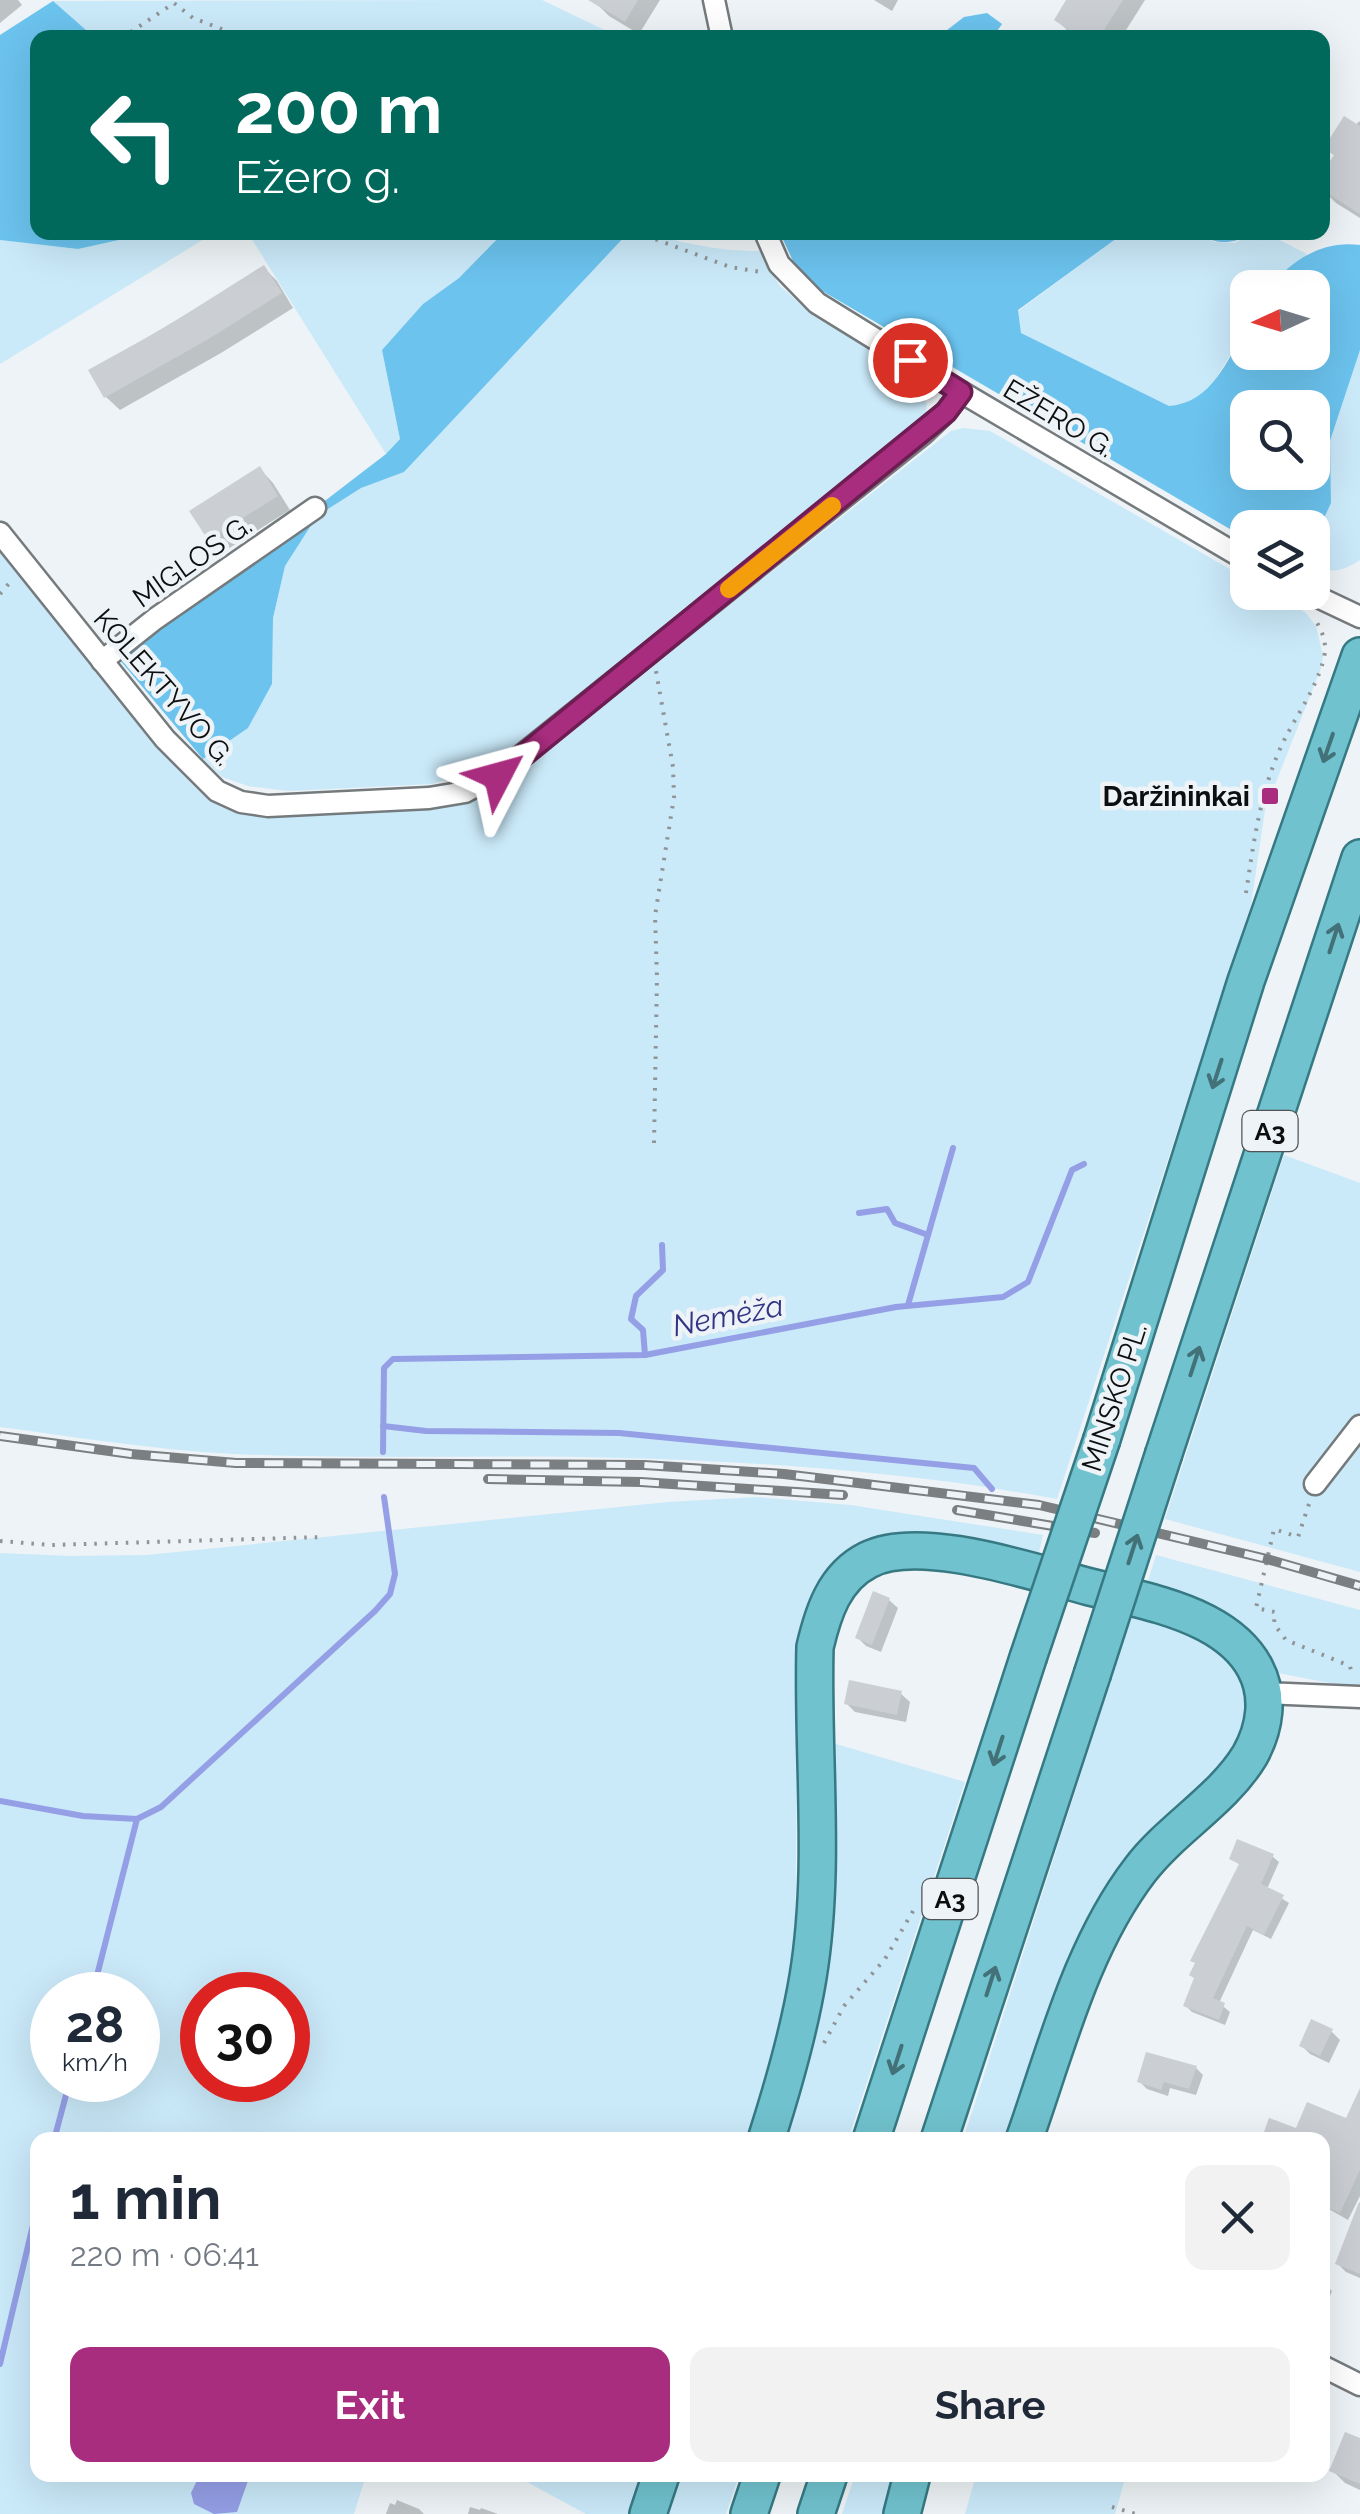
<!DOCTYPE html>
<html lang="en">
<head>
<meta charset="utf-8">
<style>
  :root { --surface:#fff; --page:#f2f2f3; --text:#1f2937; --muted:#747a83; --accent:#a92d7f }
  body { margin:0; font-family:Raleway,sans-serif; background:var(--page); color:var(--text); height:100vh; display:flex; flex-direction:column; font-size:38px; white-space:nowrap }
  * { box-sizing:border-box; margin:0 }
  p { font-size:32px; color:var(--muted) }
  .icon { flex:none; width:55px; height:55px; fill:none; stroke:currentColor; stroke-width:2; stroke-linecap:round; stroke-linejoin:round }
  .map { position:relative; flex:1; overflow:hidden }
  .details { position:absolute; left:30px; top:2132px; width:1300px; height:350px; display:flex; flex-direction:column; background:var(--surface); border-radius:20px; box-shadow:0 10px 40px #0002 }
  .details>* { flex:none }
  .hud { position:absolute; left:30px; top:30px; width:1300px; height:210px; border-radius:20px; box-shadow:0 10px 40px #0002; background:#00695c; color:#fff; overflow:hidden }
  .needle { width:65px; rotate:266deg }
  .controls { position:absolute; left:1230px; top:270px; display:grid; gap:20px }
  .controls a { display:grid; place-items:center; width:100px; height:100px; border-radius:20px; background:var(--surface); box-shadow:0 10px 40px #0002; font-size:50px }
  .speed { position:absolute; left:30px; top:1972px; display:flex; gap:20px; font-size:50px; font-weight:700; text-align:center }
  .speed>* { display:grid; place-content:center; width:130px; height:130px; border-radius:50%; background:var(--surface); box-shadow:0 10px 40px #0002; line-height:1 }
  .speed small { font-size:25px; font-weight:400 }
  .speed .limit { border:15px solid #d22; background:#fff; color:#111 }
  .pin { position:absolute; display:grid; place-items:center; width:85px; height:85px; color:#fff; margin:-42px; border:5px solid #fff; border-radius:50%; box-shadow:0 2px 10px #0007 }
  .me { position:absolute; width:110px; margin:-55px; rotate:51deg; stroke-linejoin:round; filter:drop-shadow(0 0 8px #0008) }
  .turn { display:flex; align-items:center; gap:35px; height:210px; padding:0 40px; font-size:45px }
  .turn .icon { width:130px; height:130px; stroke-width:2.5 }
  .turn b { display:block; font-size:70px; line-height:85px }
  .round { display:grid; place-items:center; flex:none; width:105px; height:105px; border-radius:20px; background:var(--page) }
  .headline { display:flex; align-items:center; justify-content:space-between; height:170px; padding:0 40px }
  h1 { font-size:60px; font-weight:700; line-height:75px }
  .button { display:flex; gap:20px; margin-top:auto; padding:20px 40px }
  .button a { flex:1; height:115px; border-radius:20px; background:var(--accent); color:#fff; font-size:40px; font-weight:700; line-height:115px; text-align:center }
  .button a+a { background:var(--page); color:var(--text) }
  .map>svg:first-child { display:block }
  .green { fill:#cae9f9; fill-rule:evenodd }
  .forest { fill:#6bc3ee; fill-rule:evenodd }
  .water { fill:#949fe6 }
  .shadow { fill:#0003 }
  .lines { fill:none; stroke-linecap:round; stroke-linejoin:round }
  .stream { stroke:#949fe6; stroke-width:6 }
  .building { fill:#cbced3 }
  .minor-casing { stroke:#757a7c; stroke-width:25 }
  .trunk-casing { stroke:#367983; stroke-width:40 }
  .path { stroke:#909496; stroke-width:4; stroke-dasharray:2.5 8; stroke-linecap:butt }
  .minor { stroke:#fff; stroke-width:20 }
  .trunk { stroke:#70c2ce; stroke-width:35 }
  .rail-casing { stroke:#7b7f81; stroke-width:10 }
  .rail { stroke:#edf3f6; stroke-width:6; stroke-dasharray:19; stroke-linecap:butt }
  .trunk-bridge-casing { stroke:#367983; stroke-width:40; stroke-linecap:butt }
  .trunk-bridge { stroke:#70c2ce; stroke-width:35 }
  .oneway { stroke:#437178 }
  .route-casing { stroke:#6e1d53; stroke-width:25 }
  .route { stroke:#a92d7f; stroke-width:18 }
  .slow { stroke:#f59e0b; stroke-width:18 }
  .poi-dot { fill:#a92d7f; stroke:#edf3f6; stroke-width:4 }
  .labels { text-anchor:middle; stroke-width:9; stroke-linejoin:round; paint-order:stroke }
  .shield { fill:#edf3f6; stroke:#505354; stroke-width:2.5 }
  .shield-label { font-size:25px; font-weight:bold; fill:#0c0e0f }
  .street-label { font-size:28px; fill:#0c0e0f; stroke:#edf3f6 }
  .poi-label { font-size:28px; font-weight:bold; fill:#0c0e0f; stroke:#edf3f6; text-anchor:end }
  .water-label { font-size:30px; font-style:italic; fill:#313385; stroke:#edf3f6 }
</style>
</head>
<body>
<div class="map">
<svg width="1360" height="2514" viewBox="0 0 1360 2514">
  <rect width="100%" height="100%" fill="#edf3f6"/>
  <g class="green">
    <path d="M542,0L619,37H94L53,1Z"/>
    <path d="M142,233H214L0,364V240L78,249Z"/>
    <path d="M248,233H503L459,278L423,304L382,350L400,439L386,454Z"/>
    <path d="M628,233C654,233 669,240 693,244C716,249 737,251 760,251L779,285L815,317L912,373L927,404L925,424L491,764L432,784L288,791L248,786L222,777L203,759L248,728L272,684L273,618L285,566L317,516L361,488L404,472Z"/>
    <path d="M1124,233H1191L1215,242L1235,243L1253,233H1266L1307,254L1271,287L1248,288L1247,326L1211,387L1189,405L1168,406L1021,333L1018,311Z"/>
    <path d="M1360,350V560C1344,571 1331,573 1313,568L1312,542L1331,503L1330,441Z"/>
    <path d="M963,428L990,431L1247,579L1248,592L1271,593L1306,613L1316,626L1323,656L1321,668L1265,810L1251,905L1057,1499C918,1473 769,1462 627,1458C496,1454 364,1460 233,1454C155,1450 77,1437 0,1427V549L161,750L196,788L221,807L253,816L286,817L434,808L467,800L513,775L951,431Z"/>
    <path d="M1284,1155L1360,1183V1572L1165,1519Z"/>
    <path d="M757,1497L850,1505L1043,1535L1037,1561L883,1541L798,1660L795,1949L787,2005L750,2140H38V2475H366L354,2514H0V1553L70,1556L147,1555L668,1502ZM52,1995H138V2080H52ZM202,1995H288V2080H202Z"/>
    <path d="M1156,1555L1360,1610V1689L1278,1673L1256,1645L1145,1591Z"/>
    <path d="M1134,1609L1214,1642L1247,1677L1252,1710L1234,1755L1135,1858L1014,2140H963Z"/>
    <path d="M826,1741L965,1782L848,2140H781Z"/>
    <path d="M514,2475H645L633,2514H586Z"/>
    <path d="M676,2475H739L726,2514H663Z"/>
    <path d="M855,2475H900L889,2514H842Z"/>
    <path d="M976,2475H1126L1115,2514H965Z"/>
  </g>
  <g class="forest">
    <path d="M53,1L94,37L38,38V232L142,233L141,235L78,249L0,240V35Z"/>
    <path d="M987,13L1002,24L993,37H938L964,17Z"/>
    <path d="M503,233H628L404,472L361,488L317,516L285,566L273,618L272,684L248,728L203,759L119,659L386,454L400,439L382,350L423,304L459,278Z"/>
    <path d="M780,233H1124L1018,310L1021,333L1169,406C1212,403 1227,360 1247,327L1248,352H1312V288L1271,287C1291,259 1325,240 1360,245V350L1330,441L1331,503L1313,542L1312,528H1248L1247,539L812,285L793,261ZM1248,408H1312V472H1248Z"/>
    <path d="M1191,233H1253C1227,247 1218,243 1191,233Z"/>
  </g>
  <path class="water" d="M204,2475L216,2480L222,2475H250L237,2512L214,2514L194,2504L191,2493L199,2476Z"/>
  <g class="shadow">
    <path d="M0,0H18L22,5L0,23Z"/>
    <path d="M597,0H660L639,34L609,16L596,3Z"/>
    <path d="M874,0H898L892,11Z"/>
    <path d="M1069,0H1145L1121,38H1077L1070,33L1057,20Z"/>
    <path d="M1360,121V218L1336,203L1322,189L1336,157L1327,148Z"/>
    <path d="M264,268L277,281L293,308L221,353L120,410L106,397L91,371Z"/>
    <path d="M260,469L273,483L290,510L223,552L210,539Z"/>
    <path d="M889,1600L898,1608L881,1652L866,1646L858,1638Z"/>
    <path d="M901,1694L910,1702L906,1722L855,1712L846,1703Z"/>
    <path d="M1272,1856L1279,1862L1267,1889L1289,1903L1271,1939L1253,1930L1219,2003L1230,2012L1225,2025L1192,2012L1186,2006L1241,1866L1232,1858Z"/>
    <path d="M1331,2031L1340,2040L1329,2063L1310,2054L1302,2046Z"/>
    <path d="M1196,2068L1203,2075L1196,2095L1170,2088L1168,2096L1147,2089L1140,2082Z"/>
    <path d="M1360,2096V2196L1348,2220L1322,2205V2140H1264L1347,2121Z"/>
    <path d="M1360,2229V2278L1346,2272L1338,2264Z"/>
    <path d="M1322,2282L1332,2291L1322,2317Z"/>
    <path d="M1360,2440V2490L1345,2483L1332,2470Z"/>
    <path d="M397,2500L419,2509L424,2514H386L390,2503L395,2505Z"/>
    <path d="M470,2507L480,2510L481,2508L498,2514H468Z"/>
  </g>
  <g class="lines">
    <g class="stream">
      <path d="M859,1213L887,1209L895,1223L928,1235"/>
      <path d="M908,1305L953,1148"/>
      <path d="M645,1355L643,1330L631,1319L636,1296L663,1270L662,1245"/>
      <path d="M383,1426L426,1431L619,1433L974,1468L992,1489"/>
      <path d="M383,1452L384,1368L393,1359L645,1355L896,1307L1003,1297L1028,1282L1072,1170L1084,1164"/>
      <path d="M0,1801L83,1816L137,1819L161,1807L375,1611L390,1594L395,1574L384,1497"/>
      <path d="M92,1995L137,1819"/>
      <path d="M54,2140L70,2080"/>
      <path d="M0,2364L38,2204"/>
    </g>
  </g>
  <g class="building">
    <path d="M588,0H638L625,22Z"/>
    <path d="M1066,0H1123L1099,38H1081L1054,20Z"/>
    <path d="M1344,116L1360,126V214L1322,190V173L1334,155L1323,149Z"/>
    <path d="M264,265L282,293L207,340L104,398L88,370L164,328Z"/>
    <path d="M260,466L278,496L208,540L189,511Z"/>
    <path d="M873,1591L890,1598L872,1645L855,1638Z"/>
    <path d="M849,1680L902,1691L897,1715L844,1704Z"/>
    <path d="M1237,1839L1274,1854L1261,1884L1284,1895L1264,1935L1247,1926L1213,1998L1225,2003L1219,2020L1183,2006L1194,1978L1189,1975L1195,1963L1190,1961L1239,1864L1229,1859Z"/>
    <path d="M1311,2019L1333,2029L1320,2056L1299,2046Z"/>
    <path d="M1146,2052L1197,2066L1189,2089L1164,2082L1161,2090L1137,2082Z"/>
    <path d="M1360,2088V2170L1340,2213L1322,2205V2140H1261L1269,2118L1296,2128L1307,2102L1346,2118Z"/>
    <path d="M1359,2202L1360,2203V2274L1335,2264Z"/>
    <path d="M1345,2432L1360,2438V2484L1329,2471Z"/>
  </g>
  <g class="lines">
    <defs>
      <g id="minor">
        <path d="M714,0L722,38"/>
        <path d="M765,232L779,264L817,303L961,392L1248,561"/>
        <path d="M0,533L165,739L217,791L241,802L268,806L429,798L465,792L497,775L924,433L946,412L961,392"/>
        <path d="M1307,592L1360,617"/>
        <path d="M102,661L155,619L315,508"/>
        <path d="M1315,1484L1360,1426"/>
        <path d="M1264,1693L1360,1697"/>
        <path d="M1322,2366L1360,2385"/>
      </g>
      <g id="trunk">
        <path d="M1102,1439L1246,981L1360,656"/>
        <path d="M1164,1453L1360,858"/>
        <path d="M766,2140C783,2087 799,2032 808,1977C826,1868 812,1756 815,1647C823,1613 834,1577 868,1560C920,1533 1035,1573 1090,1587C1129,1597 1171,1605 1206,1623C1227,1634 1244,1647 1255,1668C1270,1696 1265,1728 1250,1755C1223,1800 1172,1828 1140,1870C1081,1947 1056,2050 1024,2140"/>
        <path d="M871,2140L1028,1658"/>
        <path d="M939,2140L1092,1675"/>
        <path d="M648,2514L661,2475"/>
        <path d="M749,2514L762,2475"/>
        <path d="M816,2514L829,2475"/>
        <path d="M902,2514L912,2475"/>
      </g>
    </defs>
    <use href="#minor" class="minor-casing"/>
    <use href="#trunk" class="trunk-casing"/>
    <g class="path">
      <path d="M122,38L174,3L193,18L245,38"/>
      <path d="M636,232L730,267L761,272"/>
      <path d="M0,594L12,580"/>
      <path d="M1246,893C1253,847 1259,800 1277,756C1291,721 1315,694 1324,658C1327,643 1323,633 1316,621"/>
      <path d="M654,1143L657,977L655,916L674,797L673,767L656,671"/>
      <path d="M1309,1504L1298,1537L1274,1529L1256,1608L1275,1612L1274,1624L1286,1640L1350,1666L1352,1675"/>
      <path d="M0,1541L51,1545L322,1537"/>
      <path d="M824,2043L844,2006L885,1959L916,1906"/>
      <path d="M1112,2507L1136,2514"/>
    </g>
    <use href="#minor" class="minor"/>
    <use href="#trunk" class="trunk"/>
    <defs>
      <g id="rail">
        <path d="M0,1436L131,1454L236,1463L644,1465L784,1474L1039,1505L1267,1559L1360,1586"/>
        <path d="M488,1479L641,1482L843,1495"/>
        <path d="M957,1510L1095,1533"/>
      </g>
    </defs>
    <use href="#rail" class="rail-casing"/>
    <use href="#rail" class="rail"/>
    <defs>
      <g id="trunk-bridge">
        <path d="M1028,1658L1102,1439"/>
        <path d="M1092,1675L1164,1453"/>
      </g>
    </defs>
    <use href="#trunk-bridge" class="trunk-bridge-casing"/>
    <use href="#trunk-bridge" class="trunk-bridge"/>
  </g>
  <defs><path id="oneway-shaft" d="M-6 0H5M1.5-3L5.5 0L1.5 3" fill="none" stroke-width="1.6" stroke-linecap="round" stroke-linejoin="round" transform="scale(2.5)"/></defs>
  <g class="oneway">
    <use href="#oneway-shaft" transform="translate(1328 748) rotate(109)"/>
    <use href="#oneway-shaft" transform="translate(1334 938) rotate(-72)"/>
    <use href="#oneway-shaft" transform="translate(1217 1074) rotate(108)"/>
    <use href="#oneway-shaft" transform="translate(1195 1361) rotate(-72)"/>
    <use href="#oneway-shaft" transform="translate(1133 1549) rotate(-72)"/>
    <use href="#oneway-shaft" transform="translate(998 1751) rotate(108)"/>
    <use href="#oneway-shaft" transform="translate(991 1981) rotate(-72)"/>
    <use href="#oneway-shaft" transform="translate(897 2060) rotate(108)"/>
  </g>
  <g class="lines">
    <defs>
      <path id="route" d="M498,776L946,412L961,392L910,360"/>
    </defs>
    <use href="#route" class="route-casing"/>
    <use href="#route" class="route"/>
    <path class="slow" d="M729,589L832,506"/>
  </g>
  <rect class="poi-dot" x="1260" y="786" width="20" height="20" rx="5"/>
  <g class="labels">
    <g class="shield">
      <rect x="1242.5" y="1111" width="55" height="40" rx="8"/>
      <rect x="922.5" y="1879" width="55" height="40" rx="8"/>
    </g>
    <g class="shield-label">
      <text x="1270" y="1140">A3</text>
      <text x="950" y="1908">A3</text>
    </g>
    <g class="street-label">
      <text transform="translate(1059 418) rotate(31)" y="10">EŽERO G.</text>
      <text transform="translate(192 561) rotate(-35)" y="10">MIGLOS G.</text>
      <text transform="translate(164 687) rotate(49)" y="10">KOLEKTYVO G.</text>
      <text transform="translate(1114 1397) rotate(-72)" y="10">MINSKO PL.</text>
    </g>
    <g class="poi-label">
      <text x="1250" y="806">Daržininkai</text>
    </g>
    <g class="water-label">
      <text transform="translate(728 1316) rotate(-11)" y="10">Nemėža</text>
    </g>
  </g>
</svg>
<div class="controls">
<a><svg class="needle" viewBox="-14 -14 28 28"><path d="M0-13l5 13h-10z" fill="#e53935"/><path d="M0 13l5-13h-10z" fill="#747a83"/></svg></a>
<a><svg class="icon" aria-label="search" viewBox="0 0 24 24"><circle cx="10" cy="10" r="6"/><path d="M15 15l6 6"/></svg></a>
<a><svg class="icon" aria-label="layers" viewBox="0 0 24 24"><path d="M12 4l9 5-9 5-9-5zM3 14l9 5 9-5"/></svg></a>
</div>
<div class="speed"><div>28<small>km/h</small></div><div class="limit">30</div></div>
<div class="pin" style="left:910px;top:360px;background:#d93025"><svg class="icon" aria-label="arrive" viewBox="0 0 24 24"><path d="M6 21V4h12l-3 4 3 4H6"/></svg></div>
<svg class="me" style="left:498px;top:776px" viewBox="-20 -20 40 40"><path d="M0-17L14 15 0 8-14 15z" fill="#a92d7f" stroke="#fff" stroke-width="4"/></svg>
<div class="hud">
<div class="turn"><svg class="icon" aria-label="left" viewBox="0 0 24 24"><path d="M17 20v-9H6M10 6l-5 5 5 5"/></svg><div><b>200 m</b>Ežero g.</div></div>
</div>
<section class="details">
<div class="headline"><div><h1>1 min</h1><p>220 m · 06:41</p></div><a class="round"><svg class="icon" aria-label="close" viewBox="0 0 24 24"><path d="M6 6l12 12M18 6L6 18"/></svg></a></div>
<div class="button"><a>Exit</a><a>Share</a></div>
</section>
</div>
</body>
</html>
